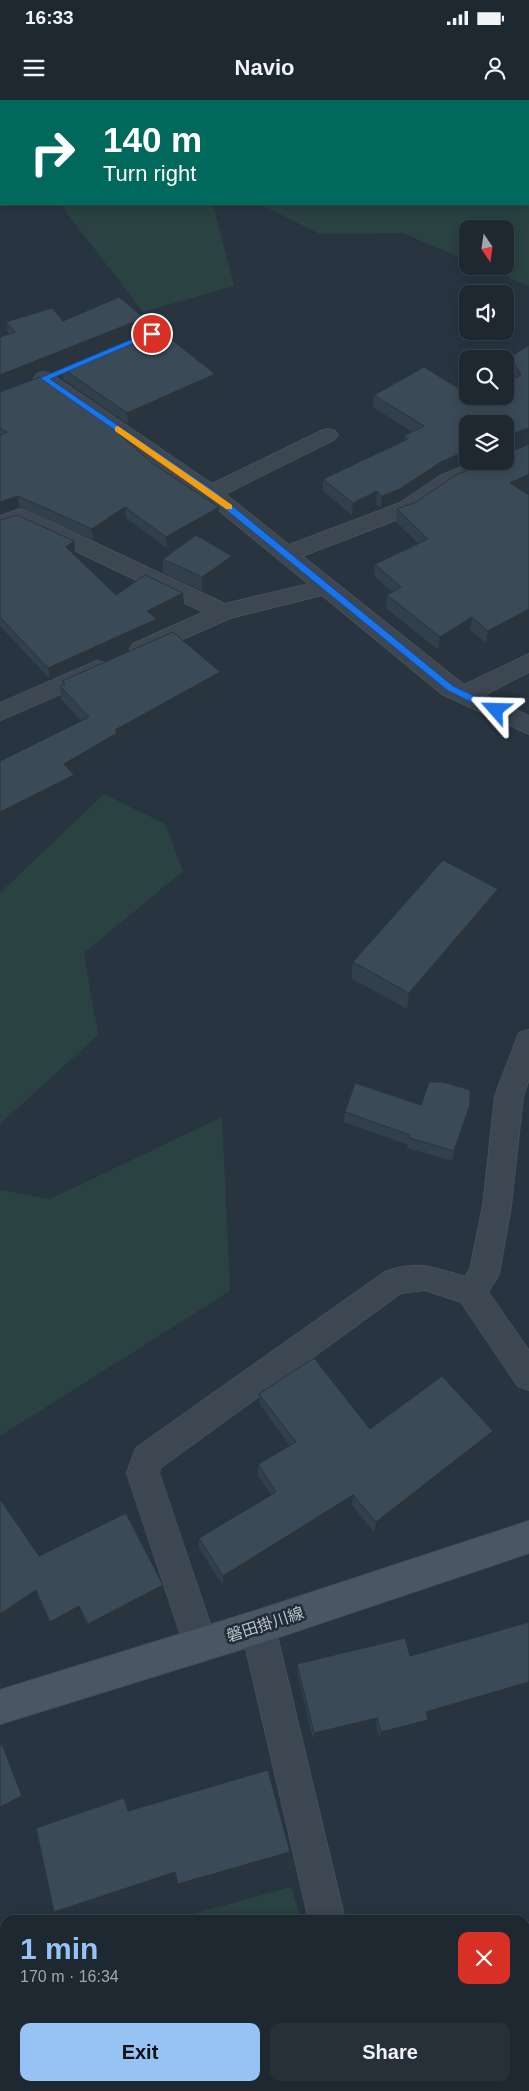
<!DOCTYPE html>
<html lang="en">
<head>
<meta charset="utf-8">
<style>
  :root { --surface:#1e2831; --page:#263039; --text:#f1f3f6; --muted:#a1a6ab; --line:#3c444d; --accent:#96c3f3 }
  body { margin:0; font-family:Arial,"Noto Sans JP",sans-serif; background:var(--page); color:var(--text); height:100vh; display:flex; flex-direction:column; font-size:19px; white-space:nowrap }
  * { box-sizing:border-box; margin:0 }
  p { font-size:16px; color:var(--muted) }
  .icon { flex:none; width:28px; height:28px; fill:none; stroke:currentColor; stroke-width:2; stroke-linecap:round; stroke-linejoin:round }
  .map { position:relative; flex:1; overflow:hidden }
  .side { position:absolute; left:0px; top:1815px; width:530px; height:176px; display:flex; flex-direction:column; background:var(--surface); border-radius:15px 15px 0 0; box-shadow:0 2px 12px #0003,0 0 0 1px var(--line) }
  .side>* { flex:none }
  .guide { position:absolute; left:0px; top:0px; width:530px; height:105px; box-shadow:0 2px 12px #0003,0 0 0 1px var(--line); background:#00695c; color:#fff; overflow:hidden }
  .needle { width:32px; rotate:167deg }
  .buttons { position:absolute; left:459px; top:120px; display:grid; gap:10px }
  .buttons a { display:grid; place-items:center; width:55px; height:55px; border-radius:10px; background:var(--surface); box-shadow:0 2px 12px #0003,0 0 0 1px var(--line); font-size:25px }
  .pin { position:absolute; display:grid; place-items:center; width:42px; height:42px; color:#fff; margin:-21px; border:2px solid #fff; border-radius:50%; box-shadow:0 1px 5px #0007 }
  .me { position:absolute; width:55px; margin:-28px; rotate:295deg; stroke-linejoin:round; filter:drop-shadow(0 0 4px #0008) }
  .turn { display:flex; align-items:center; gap:18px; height:105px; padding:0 20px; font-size:22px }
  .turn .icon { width:65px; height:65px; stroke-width:2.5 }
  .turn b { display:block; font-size:35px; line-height:42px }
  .round { display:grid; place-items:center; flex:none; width:52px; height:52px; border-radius:10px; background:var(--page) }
  .summary { display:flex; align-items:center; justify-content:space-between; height:85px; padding:0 20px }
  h1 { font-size:30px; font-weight:700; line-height:38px; color:var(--accent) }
  .button { display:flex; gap:10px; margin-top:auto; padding:10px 20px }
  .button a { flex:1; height:58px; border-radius:10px; background:var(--accent); color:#111; font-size:20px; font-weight:700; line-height:58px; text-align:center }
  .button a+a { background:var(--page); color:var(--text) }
  .status { display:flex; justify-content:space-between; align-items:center; height:35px; padding:0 25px; background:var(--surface); direction:ltr }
  .status svg { height:14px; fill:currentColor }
  header { display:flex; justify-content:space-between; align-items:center; height:65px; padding:0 20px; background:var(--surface); font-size:22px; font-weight:700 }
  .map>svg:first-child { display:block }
  .green { fill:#2a4242 }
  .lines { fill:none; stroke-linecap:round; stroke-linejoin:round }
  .stream { fill:#1b2d3f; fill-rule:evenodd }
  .minor-casing { stroke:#46505a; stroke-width:2 }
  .secondary-casing { stroke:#46505a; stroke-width:2 }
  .minor { fill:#3c4751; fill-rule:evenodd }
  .secondary { fill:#4b5664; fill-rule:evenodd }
  .wall { fill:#32404b }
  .shaded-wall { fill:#29343d }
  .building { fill:#3a4a57; stroke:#29343d }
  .route { fill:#1a73e8; stroke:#114b97 }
  .slow { fill:#f59e0b }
  .labels { text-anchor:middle; stroke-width:5; stroke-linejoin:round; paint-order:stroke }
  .near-street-label { font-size:16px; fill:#b9c2cb; stroke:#212c36 }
</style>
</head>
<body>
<div class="status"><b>16:33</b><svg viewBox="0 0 49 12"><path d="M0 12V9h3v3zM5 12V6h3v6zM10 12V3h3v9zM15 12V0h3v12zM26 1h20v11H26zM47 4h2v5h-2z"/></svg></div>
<header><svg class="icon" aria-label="menu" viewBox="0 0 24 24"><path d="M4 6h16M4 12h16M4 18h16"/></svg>Navio<svg class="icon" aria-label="person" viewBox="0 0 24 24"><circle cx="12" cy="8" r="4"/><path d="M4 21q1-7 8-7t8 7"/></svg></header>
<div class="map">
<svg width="529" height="1991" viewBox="0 0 529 1991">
  <rect width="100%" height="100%" fill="#283541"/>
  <g class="green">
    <path d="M529,102V186L482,166H505V129H468L467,160L402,133L320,134L259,104Z"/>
    <path d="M60,104H213L234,186L143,212Z"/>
    <path d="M104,694L165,724L183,771L84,853L98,935L0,1024V793Z"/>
    <path d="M222,1017L230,1191L0,1336V1090L50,1099Z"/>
    <path d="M291,1787L301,1820H171Z"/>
    <path d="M0,1864L5,1880V1986H39L40,1991H0Z"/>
    <path d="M65,1986H347L326,1991H66Z"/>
  </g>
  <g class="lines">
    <path class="stream" d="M0,0H19L20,1L1,2Z"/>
    <defs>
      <g id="minor">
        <path d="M44,272L51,274L212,384L321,331L328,329L335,331L338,335L335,339L225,394L289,445L400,403L440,376L476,361H505L502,365L454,386L414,413L302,456L464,585L529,554V572L484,595L529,616V634L442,594L322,495L230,518L149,554L141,557L133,554L130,549L133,544L204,512L19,424L0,430V416L20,409L27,411L225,504L309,484L204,398L37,282L34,278L37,274Z"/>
        <path d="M97,561L105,563L108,569L105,575L0,620V603Z"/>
        <path d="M529,930V979L523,996L511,1106L499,1174L488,1192L529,1251V1290L518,1286L461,1202L425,1190L401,1193L160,1368L159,1373L217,1545L212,1557L200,1562L188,1557L127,1373L136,1348L385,1172C417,1160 433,1167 465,1177L470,1169L483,1106L495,996L519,933Z"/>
        <path d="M258,1510L270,1515L275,1527L345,1820H309L241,1527L246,1515Z"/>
        <path d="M348,1986H386L387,1991H349Z"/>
      </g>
      <path id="secondary" d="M529,1421V1453L258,1544L0,1624V1590L258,1510Z"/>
    </defs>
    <use href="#minor" class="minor-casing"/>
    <use href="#secondary" class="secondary-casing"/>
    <use href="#minor" class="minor"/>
    <use href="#secondary" class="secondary"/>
  </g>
  <g class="wall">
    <path d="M144,218L145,229L0,287V237L8,234L6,222Z"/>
    <path d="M529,245V340L505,348V324H468V361H471L439,374L399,401L381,408L376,404L352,415L323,391V379L404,341V336L412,332L373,307L374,295L505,296L514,278L509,270L510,257Z"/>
    <path d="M62,268L215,274L216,286L128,324L63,279Z"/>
    <path d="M0,292L152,363L219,407V419L167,448L126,418L93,440L19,407L0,414Z"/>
    <path d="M529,344V385L520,390L529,395V521L486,543L470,530L438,550L386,508L387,495L392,492L374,476L375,464L418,443L396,422L397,409L416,402Z"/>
    <path d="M0,420L74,441L75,453L73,454L116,495L183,493L184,504L156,519H157L158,531L50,579L0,526Z"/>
    <path d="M232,456V470L202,491L163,473V459Z"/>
    <path d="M220,572L221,586L118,642V646L72,673L74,675L76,688L0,726V661L81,621L61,599L60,586L63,585L62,581Z"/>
    <path d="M495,805L407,909L351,878L353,862Z"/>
    <path d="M421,1005H470L469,1014L452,1061L407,1048L408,1045L344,1022L345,1012Z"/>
    <path d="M259,1294L370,1329L493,1331L490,1342L374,1432L352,1405L223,1486L199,1448V1438L271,1395L258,1375V1364L290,1346L260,1305Z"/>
    <path d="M0,1399L39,1456L163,1485L164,1493L90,1531L82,1514L53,1529L38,1498L0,1523Z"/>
    <path d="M529,1522V1587L427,1618L428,1620L426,1627L379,1638L376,1624L313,1640L297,1571V1564L410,1556Z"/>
  </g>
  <g class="shaded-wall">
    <path d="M144,218L145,229L0,287V275Z"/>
    <path d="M215,274L216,286L128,324L127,313Z"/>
    <path d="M529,328V340L505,348L506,336Z"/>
    <path d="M468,350V361H471L439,374L399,401L381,408L382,396L441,362Z"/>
    <path d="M529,374V385L508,396L510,383Z"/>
    <path d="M377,391L376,404L352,415L353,403Z"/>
    <path d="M18,396L19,407L0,414V402Z"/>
    <path d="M125,407L126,418L93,440L92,429Z"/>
    <path d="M219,407V419L167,448L166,437Z"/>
    <path d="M74,441L75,453L67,458L66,447Z"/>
    <path d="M232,456V470L202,491V477Z"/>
    <path d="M183,493L184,504L148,523L147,511Z"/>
    <path d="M529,509V521L486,543L488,531Z"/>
    <path d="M472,517L470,530L438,550L440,537Z"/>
    <path d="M157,519L158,531L50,579L48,568Z"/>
    <path d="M220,572L221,586L118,642V646L66,676L64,664L115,630Z"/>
    <path d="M74,675L76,688L0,726V712Z"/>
    <path d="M498,789L495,805L407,909L409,893Z"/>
    <path d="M470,1005L469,1014L452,1061L454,1051Z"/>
    <path d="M493,1331L490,1342L374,1432L376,1422Z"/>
    <path d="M353,1395L352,1405L223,1486V1476Z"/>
    <path d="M163,1485L164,1493L90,1531L88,1524Z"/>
    <path d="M36,1490L38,1498L0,1523V1514Z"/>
    <path d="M79,1506L82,1514L53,1529L50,1522Z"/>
    <path d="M529,1582V1587L424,1619L426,1612Z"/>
    <path d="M377,1618L376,1624L313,1640L314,1633Z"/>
    <path d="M428,1620L426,1627L379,1638L381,1632Z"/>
    <path d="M2,1644L24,1700L0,1712V1707Z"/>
    <path d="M290,1752L289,1758L179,1789L178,1784Z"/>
    <path d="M175,1772L176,1777L57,1817L54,1812Z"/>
  </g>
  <g class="building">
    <path d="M349,0H529V41V1H349Z"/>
    <path d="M119,197L144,218L0,275V237L15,232L6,222L52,208L63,221Z"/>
    <path d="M158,229L215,274L127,313L62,268Z"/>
    <path d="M529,245V328L506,336L505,345V324H468V350L441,362L400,389L382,396L377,391L353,403L323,379L408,339L404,336L424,326L374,295L424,267L468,294V296H505V282L521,275L510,257Z"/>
    <path d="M40,277L106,322L152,363L219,407L166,437L125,407L92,429L18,396L0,402V335L7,332L0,328V292Z"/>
    <path d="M529,344V374L510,383L529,395V509L488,531L472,517L440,537L387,495L401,487L375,464L428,439L397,409L416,402L456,375L489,361H505V354Z"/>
    <path d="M17,415L74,441L66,447L116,495L145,475L183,493L147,511L157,519L48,568L0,517V420Z"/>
    <path d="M196,435L232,456L202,477L163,459Z"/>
    <path d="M173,532L220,572L115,630L117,633L64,664L74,675L0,712V661L89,617L60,586L65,584L62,581Z"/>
    <path d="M443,760L498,789L409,893L353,862Z"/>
    <path d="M429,982H443L470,990V1005L454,1051L409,1038L410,1035L345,1012L355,983L421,1005Z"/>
    <path d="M314,1258L370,1329L442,1276L493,1331L376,1422L353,1395L223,1476L199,1438L276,1392L258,1364L296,1342L259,1294Z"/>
    <path d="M0,1399L39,1456L126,1413L163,1485L88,1524L79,1506L50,1522L36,1490L0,1514Z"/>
    <path d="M529,1522V1582L426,1612L428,1620L381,1632L377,1618L314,1633L297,1564L405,1538L410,1556Z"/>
    <path d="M2,1644L22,1696L0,1707V1645Z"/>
    <path d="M268,1670L290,1752L178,1784L175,1772L54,1812L36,1728L124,1698L128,1711Z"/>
  </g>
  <path class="route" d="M149,232L155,234L50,279L214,391L453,586L500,608V613H493L447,590L208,395L40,278Z"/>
  <path class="slow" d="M118,326L232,405V409H226L115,331V327Z"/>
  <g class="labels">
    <g class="near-street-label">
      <text transform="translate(265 1524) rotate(-18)" y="6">磐田掛川線</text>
    </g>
  </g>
</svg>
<div class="buttons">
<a><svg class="needle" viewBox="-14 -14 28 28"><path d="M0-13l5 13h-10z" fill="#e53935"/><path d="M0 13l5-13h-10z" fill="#a1a6ab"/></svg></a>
<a><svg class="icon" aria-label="sound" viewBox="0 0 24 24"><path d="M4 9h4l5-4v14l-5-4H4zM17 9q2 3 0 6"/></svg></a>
<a><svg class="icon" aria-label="search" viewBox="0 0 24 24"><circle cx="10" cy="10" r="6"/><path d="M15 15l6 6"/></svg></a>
<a><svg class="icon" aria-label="layers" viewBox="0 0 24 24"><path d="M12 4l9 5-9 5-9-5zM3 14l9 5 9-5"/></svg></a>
</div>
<div class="pin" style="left:152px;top:234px;background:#d93025"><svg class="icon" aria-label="arrive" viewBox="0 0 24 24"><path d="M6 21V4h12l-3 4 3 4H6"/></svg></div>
<svg class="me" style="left:496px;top:610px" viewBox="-20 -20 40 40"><path d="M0-17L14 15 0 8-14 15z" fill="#1a73e8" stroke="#fff" stroke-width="4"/></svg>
<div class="guide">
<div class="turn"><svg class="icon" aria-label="right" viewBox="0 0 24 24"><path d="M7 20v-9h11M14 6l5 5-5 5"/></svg><div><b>140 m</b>Turn right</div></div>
</div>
<section class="side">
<div class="summary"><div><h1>1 min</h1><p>170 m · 16:34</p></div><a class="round" style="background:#d93025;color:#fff"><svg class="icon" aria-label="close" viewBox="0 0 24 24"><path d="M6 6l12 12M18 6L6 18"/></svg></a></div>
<div class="button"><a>Exit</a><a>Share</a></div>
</section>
</div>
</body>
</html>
